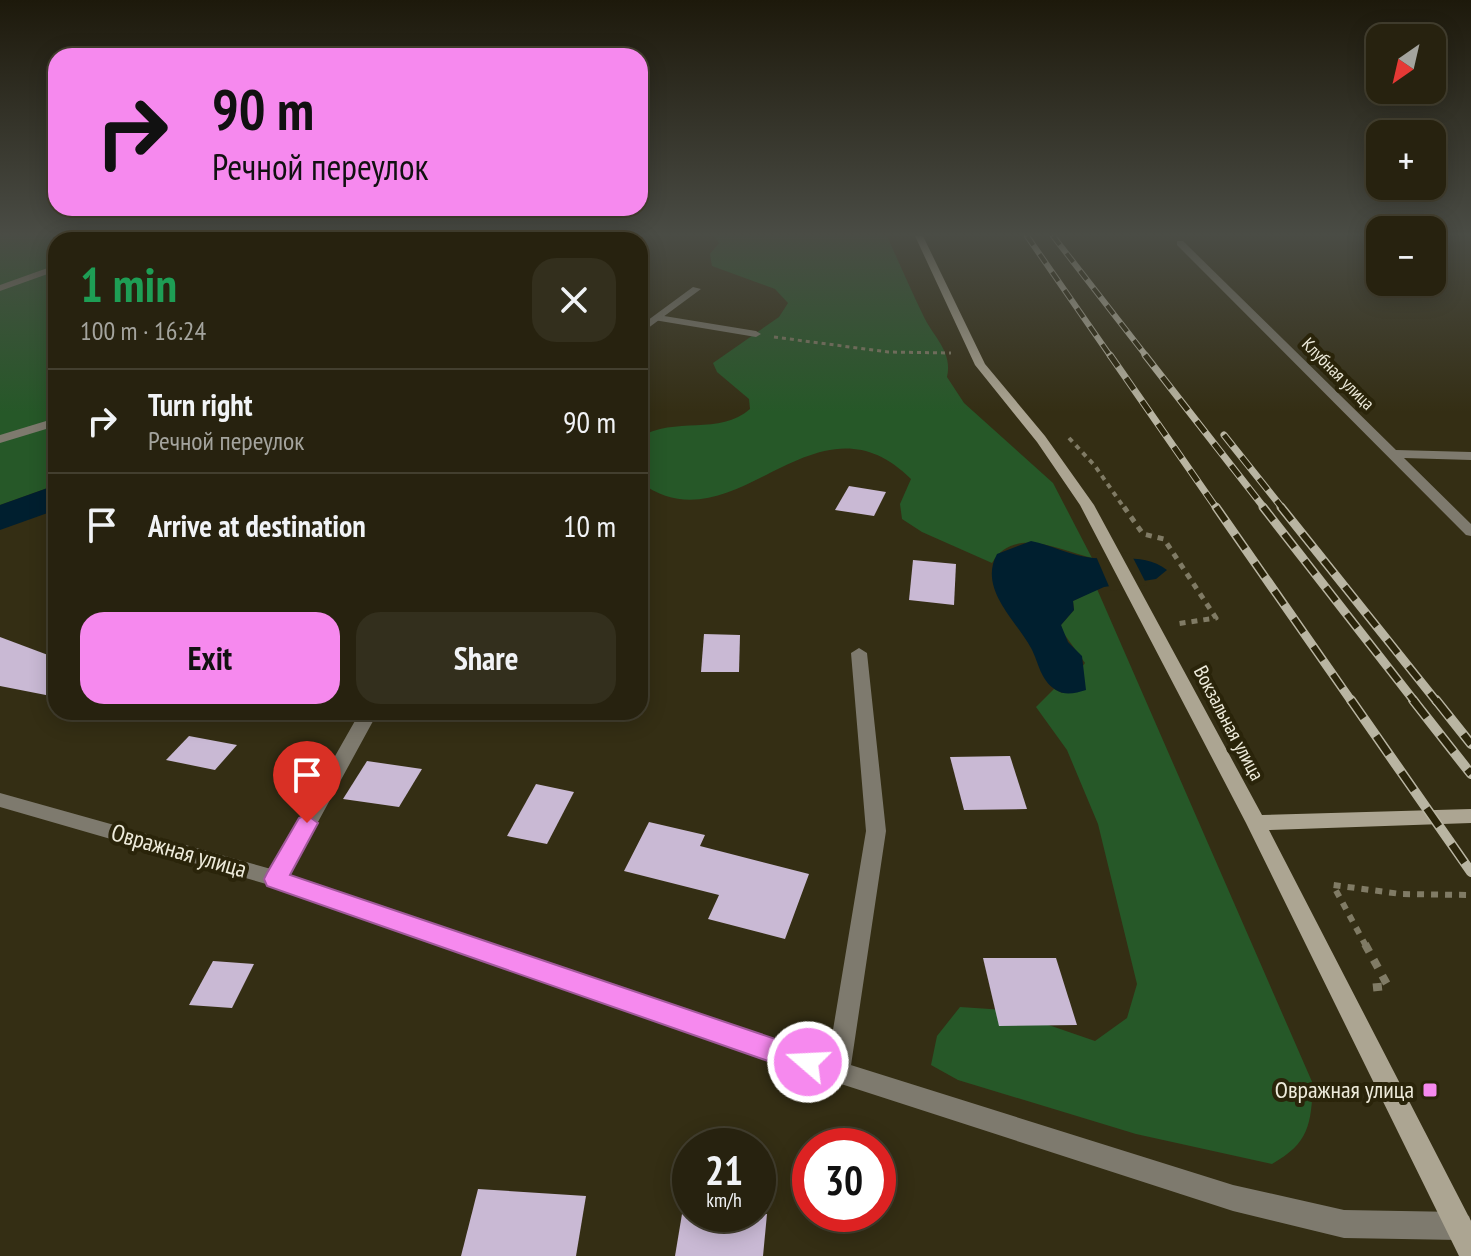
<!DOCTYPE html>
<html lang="en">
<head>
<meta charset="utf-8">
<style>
  :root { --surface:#27220f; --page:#332f1d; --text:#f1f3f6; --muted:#a4a49e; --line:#433f2f; --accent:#f689ee }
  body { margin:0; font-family:"PT Sans Narrow",sans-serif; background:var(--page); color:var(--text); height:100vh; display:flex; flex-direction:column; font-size:30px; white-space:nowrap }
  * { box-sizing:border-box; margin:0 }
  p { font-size:26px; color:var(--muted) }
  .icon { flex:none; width:44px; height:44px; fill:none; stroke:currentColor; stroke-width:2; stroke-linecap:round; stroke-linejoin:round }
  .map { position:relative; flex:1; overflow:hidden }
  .drawer { position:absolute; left:48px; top:232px; width:600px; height:488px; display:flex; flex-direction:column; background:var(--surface); border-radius:24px; box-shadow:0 4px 20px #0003,0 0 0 2px var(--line) }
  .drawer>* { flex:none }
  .top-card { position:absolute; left:48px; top:48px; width:600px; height:168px; border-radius:24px; box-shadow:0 4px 20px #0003,0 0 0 2px var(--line); background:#f689ee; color:#111; overflow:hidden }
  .needle { width:52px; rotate:214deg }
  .controls { position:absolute; left:1366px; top:24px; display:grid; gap:16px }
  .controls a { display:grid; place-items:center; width:80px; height:80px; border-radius:16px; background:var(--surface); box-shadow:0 4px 20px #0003,0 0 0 2px var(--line); font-size:40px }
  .speed { position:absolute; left:672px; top:1128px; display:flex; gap:16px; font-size:40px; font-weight:700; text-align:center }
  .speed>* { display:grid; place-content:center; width:104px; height:104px; border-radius:50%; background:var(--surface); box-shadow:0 4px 20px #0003,0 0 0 2px var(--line); line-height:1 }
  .speed small { font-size:20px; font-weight:400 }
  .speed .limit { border:12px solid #d22; background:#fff; color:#111 }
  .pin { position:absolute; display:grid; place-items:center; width:68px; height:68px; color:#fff; margin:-82px -34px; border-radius:50% 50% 50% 0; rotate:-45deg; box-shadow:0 0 8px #0007 }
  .pin .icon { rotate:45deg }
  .me { position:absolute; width:88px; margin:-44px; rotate:289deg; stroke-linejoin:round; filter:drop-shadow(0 0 6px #0008) }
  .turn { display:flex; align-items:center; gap:28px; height:168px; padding:0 32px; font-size:36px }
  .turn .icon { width:104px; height:104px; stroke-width:2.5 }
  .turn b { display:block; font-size:56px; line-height:68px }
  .round { display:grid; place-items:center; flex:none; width:84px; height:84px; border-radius:24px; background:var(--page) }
  .overview { display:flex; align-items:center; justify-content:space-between; height:136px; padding:0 32px }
  h1 { font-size:48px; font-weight:600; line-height:60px; color:#1e9e55 }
  .button { display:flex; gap:16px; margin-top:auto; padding:16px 32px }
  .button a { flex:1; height:92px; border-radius:24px; background:var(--accent); color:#111; font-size:32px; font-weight:600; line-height:92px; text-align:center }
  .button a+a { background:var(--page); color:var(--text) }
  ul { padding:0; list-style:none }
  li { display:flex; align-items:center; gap:24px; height:104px; padding:0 32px; border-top:2px solid var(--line) }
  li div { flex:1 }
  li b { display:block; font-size:30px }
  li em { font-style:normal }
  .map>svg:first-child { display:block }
  .green { fill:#265828 }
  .water { fill:#001f2f }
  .pier { fill:#342e14 }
  .building { fill:#c9b9d4 }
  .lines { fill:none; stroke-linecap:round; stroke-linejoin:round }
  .path-far4 { stroke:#807b65; stroke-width:3; stroke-dasharray:4 4; stroke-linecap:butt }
  .path-far3 { stroke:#807b65; stroke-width:4; stroke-dasharray:5 5; stroke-linecap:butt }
  .path-far2 { stroke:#807b65; stroke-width:5; stroke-dasharray:6 6; stroke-linecap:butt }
  .path-far1 { stroke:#807b65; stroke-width:6; stroke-dasharray:7 7; stroke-linecap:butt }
  .path { stroke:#807b65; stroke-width:8; stroke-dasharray:9 9; stroke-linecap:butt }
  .lane { fill:#7e7a6e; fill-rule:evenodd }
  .street { fill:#7e7a6e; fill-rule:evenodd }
  .secondary { fill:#aca592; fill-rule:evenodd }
  .rail-far3-casing { stroke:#b9b5a2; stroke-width:6 }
  .rail-far2-casing { stroke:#b9b5a2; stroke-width:7 }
  .rail-far1-casing { stroke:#b9b5a2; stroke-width:9 }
  .rail-casing { stroke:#b9b5a2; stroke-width:10 }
  .rail-far3 { stroke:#2a240a; stroke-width:4; stroke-dasharray:11; stroke-linecap:butt }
  .rail-far2 { stroke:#2a240a; stroke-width:5; stroke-dasharray:14; stroke-linecap:butt }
  .rail-far1 { stroke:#2a240a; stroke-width:6; stroke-dasharray:17; stroke-linecap:butt }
  .rail { stroke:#2a240a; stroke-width:7; stroke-dasharray:22; stroke-linecap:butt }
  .route { fill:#f689ee; stroke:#a0599b; stroke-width:2 }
  .poi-dot { fill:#f689ee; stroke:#2a240a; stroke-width:3 }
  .labels { text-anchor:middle; stroke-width:8; stroke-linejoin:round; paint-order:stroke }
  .far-street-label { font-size:18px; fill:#eeebdb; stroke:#2a240a }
  .street-label { font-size:20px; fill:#eeebdb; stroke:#2a240a }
  .near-street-label { font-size:24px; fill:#eeebdb; stroke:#2a240a }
  .near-poi-label { font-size:24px; fill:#eeebdb; stroke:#2a240a; text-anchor:end }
</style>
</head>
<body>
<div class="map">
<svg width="1471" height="1256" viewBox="0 0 1471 1256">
  <rect width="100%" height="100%" fill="#342e14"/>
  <g class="green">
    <path d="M0,236H267L272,240H56V485L0,505Z"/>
    <path d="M714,236H887C899,263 911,290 923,315C933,337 953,351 947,377L964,403L1053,483L1092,558C1061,551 1014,525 992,563L922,532L902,519L900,504L911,479C814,382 734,553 640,482V437C674,416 720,436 750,409L749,399L717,372L713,363L779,317L788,303L775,289L712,266L710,254L719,243Z"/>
    <path d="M1097,589L1313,1084C1311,1125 1309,1143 1272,1164L1136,1134L958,1080L931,1065L937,1036L960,1007L1005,1010L1095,1041L1127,1018L1137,984L1098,824L1067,750L1036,707L1054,689L1062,693L1085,663L1062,631L1061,625L1074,610L1073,601Z"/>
  </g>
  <g class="water">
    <path d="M56,485V510L0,530V505Z"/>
    <path d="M1031,541C1051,545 1071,556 1093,558C1118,560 1145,553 1167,570L1156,579L1104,587L1073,601L1074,610L1061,625L1068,642L1082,656L1086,690C1076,693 1065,696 1056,690C1040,680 1039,663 1031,648C1016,620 978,589 997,554Z"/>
  </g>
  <path class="pier" d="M1122,552L1131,554L1147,585L1111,591L1095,554Z"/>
  <g class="building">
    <path d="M849,486L886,492L874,516L835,510Z"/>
    <path d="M913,560L956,564L954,605L909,600Z"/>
    <path d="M704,634L740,635L739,672H701Z"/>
    <path d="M0,637L56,658V697L0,686Z"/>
    <path d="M189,736L237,745L215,770L166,760Z"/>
    <path d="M1010,756L1027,809L964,810L950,757Z"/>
    <path d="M367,761L422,769L399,807L343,799Z"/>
    <path d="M536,784L574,792L547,844L507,836Z"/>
    <path d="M649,822L705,835L700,846L809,874L785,939L708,919L719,895L624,871Z"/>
    <path d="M983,958H1056L1077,1025L999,1026Z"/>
    <path d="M213,961L254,964L232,1008L189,1005Z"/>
    <path d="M478,1189L586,1196L576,1256H461Z"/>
    <path d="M682,1214H767L763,1256H675Z"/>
  </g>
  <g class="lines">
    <path class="path-far4" d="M774,337L888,352L951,353"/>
    <path class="path-far3" d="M1069,438L1095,466L1125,509"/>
    <path class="path-far2" d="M1124,507L1143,534L1164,539L1216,618L1176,624"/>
    <path class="path-far1" d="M1366,946L1333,885L1401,894L1471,895"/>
    <path class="path" d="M1365,944L1388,986L1369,988"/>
    <g class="lane">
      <path d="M658,315L756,331L761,334L756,337L654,320L653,318Z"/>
      <path d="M859,648L867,653L886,831L850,1072L847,1080L838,1083L829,1080L826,1072L866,831L851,653Z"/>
    </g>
    <g class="street">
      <path d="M140,236H152L145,240H133Z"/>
      <path d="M1177,241H1183L1396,450L1471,452V460L1404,458L1471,524V536L1466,535L1177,245Z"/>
      <path d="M56,265V271L0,291V285Z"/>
      <path d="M693,287L701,289L640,334V326Z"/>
      <path d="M56,418V426L0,443V435Z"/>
      <path d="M360,712H378L289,875L838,1061L1233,1185L1344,1210L1459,1212L1469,1216L1471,1222L1469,1236L1459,1240L1344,1238L1233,1211L838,1083L273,886L0,807V793L271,869Z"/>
    </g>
    <path class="secondary" d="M915,236H923L985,364L1045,436L1094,505L1262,815L1471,809V823L1269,830L1471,1221V1256H1459L1246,823L1080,505L1037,442L975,365Z"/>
    <defs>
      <g id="rail-far3">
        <path d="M1027,236L1111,357"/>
        <path d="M1053,236L1147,357"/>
      </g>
      <g id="rail-far2">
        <path d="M1110,355L1217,509"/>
        <path d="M1145,355L1265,509"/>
        <path d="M1224,435L1283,509"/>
      </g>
      <g id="rail-far1">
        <path d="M1216,507L1352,702"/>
        <path d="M1263,507L1415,702"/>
        <path d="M1281,507L1437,702"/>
      </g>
      <g id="rail">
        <path d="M1351,700L1471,872"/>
        <path d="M1413,700L1471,774"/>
        <path d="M1436,700L1471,744"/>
      </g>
    </defs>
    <use href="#rail-far3" class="rail-far3-casing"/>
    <use href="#rail-far2" class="rail-far2-casing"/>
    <use href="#rail-far1" class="rail-far1-casing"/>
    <use href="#rail" class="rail-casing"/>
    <use href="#rail-far3" class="rail-far3"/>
    <use href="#rail-far2" class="rail-far2"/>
    <use href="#rail-far1" class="rail-far1"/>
    <use href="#rail" class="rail"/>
  </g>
  <linearGradient id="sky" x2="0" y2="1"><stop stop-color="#1d190b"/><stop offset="0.57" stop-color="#4a4c45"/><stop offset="1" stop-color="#4a4c45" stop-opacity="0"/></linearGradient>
  <rect width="1471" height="412" fill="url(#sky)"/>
  <path class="route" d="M307,815L318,823L290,875L808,1050L818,1053L822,1062L818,1071L808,1075L267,886L264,879L267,873L299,818Z"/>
  <rect class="poi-dot" x="1422" y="1082" width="16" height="16" rx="4"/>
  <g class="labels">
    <g class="far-street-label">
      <text transform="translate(1338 374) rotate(45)" y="6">Клубная улица</text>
    </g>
    <g class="street-label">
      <text transform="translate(1229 723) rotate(62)" y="7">Вокзальная улица</text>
    </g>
    <g class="near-street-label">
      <text transform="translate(179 851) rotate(16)" y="8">Овражная улица</text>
    </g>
    <g class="near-poi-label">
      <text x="1414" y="1098">Овражная улица</text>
    </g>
  </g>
</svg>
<div class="controls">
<a><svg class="needle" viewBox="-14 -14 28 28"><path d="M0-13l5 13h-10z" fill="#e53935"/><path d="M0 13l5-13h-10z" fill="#a4a49e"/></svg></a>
<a>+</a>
<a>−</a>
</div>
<div class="speed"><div>21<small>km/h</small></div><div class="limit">30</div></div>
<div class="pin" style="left:307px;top:823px;background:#d93025"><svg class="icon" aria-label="arrive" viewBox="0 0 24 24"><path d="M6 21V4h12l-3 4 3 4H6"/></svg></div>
<svg class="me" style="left:808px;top:1062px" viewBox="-20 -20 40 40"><circle r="17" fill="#f689ee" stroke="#fff" stroke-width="3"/><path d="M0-11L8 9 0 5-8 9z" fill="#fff"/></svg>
<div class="top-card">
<div class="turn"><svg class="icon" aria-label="right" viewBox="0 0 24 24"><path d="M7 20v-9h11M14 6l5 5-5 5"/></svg><div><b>90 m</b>Речной переулок</div></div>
</div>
<section class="drawer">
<div class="overview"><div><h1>1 min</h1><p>100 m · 16:24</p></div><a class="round"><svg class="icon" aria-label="close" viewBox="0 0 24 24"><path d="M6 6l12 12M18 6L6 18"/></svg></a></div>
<ul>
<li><svg class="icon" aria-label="right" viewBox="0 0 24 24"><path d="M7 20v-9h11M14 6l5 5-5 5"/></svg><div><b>Turn right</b><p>Речной переулок</p></div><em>90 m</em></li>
<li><svg class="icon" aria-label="arrive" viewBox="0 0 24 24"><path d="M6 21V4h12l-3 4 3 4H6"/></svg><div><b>Arrive at destination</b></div><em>10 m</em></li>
</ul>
<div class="button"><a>Exit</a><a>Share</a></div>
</section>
</div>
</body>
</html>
